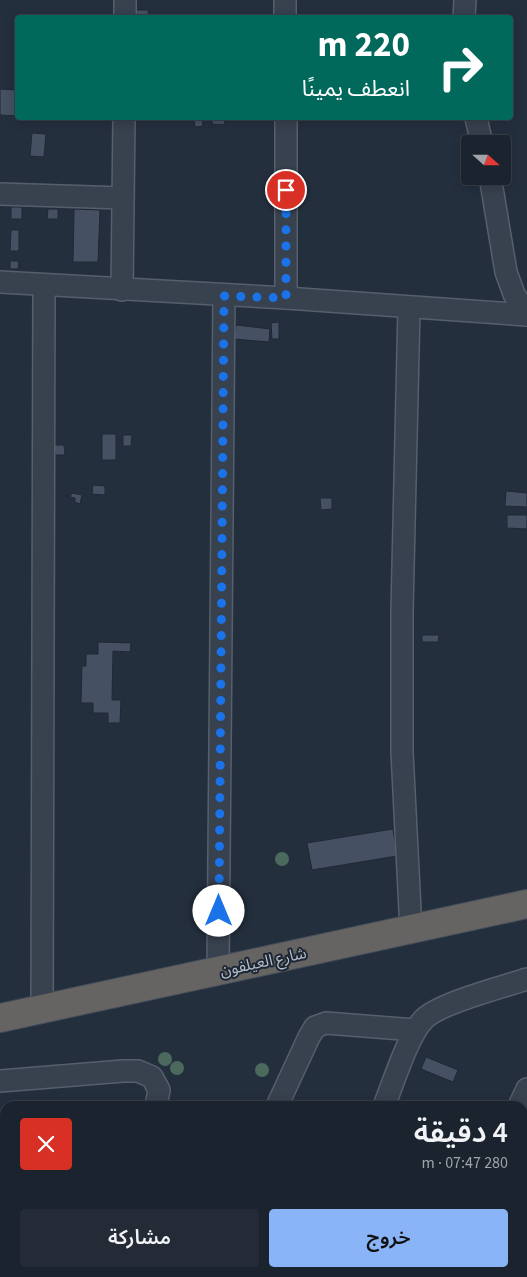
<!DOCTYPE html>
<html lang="ar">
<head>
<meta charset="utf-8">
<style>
  :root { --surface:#1b232e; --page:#242b36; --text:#f1f3f6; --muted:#a0a4aa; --line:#39404a; --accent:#8ab4f8 }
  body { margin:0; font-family:"Source Sans 3","Noto Sans Arabic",sans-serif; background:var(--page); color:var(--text); direction:rtl; height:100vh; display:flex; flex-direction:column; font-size:19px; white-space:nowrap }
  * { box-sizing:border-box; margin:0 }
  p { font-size:16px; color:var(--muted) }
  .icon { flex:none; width:28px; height:28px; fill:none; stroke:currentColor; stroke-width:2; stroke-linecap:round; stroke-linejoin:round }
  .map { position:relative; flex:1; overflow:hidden; direction:ltr }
  .details { position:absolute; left:0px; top:1101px; width:528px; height:176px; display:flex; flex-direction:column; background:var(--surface); border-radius:15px 15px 0 0; box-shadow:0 2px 12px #0003,0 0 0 1px var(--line); direction:rtl }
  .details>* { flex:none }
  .top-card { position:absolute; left:15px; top:15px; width:498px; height:105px; border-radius:5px; box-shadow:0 2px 12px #0003,0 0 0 1px var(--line); direction:rtl; background:#00695c; color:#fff; overflow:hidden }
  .needle { width:32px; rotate:111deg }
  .fabs { position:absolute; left:461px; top:135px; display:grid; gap:10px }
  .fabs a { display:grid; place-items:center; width:50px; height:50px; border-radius:5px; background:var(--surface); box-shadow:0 2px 12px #0003,0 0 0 1px var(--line); font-size:25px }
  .pin { position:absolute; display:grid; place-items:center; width:42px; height:42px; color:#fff; margin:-21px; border:2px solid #fff; border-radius:50%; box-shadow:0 1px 5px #0007 }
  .me { position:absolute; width:55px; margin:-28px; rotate:0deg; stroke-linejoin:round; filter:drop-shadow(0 0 4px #0008) }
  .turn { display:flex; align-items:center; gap:18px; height:105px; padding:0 20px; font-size:22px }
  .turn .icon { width:65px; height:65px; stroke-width:2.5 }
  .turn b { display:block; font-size:35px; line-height:42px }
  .round { display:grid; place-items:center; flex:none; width:52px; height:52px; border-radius:5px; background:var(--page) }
  .overview { display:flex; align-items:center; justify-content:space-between; height:85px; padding:0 20px }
  h1 { font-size:30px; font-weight:600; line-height:38px }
  .button { display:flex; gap:10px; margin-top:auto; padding:10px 20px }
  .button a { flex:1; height:58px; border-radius:5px; background:var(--accent); color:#111; font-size:20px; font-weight:600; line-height:58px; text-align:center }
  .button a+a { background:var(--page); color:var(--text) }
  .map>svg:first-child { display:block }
  .building { fill:#455162; stroke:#1f2835 }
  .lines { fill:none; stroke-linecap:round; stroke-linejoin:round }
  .minor-casing { stroke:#565f6c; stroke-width:24 }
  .trunk-casing { stroke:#434c59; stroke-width:30 }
  .minor { stroke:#38414e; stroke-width:21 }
  .trunk { stroke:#656462; stroke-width:28 }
  .tree { fill:#4b6a5d }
  .route { stroke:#1a73e8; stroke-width:9; stroke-dasharray:0 16.2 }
  .labels { text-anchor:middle; stroke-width:4; stroke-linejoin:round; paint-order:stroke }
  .street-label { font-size:16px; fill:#b4bcc9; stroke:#1d2633 }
</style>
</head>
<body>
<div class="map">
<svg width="527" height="1277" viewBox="0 0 527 1277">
  <rect width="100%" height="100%" fill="#242f3e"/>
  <g class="building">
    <path d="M135,10H148L149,18H135Z"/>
    <path d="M0,89L18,90V116L0,115Z"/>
    <path d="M212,118H225L224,125L212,124Z"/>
    <path d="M194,119H202L203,126L195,127Z"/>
    <path d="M32,133L46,134L44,157L30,156Z"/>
    <rect x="11" y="207" width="11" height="12"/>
    <path d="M48,209H58V219H47Z"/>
    <path d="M74,209L100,210L98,262H73Z"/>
    <path d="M11,230H19V251H10Z"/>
    <path d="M10,261H19L18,269H10Z"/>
    <path d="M279,322V339H272L271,323Z"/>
    <path d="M236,325L270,329L269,342L234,339Z"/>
    <rect x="102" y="434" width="14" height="26"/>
    <path d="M123,435H132L131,446H123Z"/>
    <path d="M54,445H64L65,455H55Z"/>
    <path d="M93,485L105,486V495L92,494Z"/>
    <path d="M506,491L527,493V507L505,506Z"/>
    <path d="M72,493L82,495L80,504L75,502V498L70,497Z"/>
    <path d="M320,498H332V509L321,510Z"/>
    <path d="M507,515H527V529L507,528Z"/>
    <path d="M422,635H439L438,642H422Z"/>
    <path d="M98,642L131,643L130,652L113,651L112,700H121L120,723H108V713H93V703H81L82,666H86V654H98Z"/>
    <path d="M393,829L397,856L312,870L307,843Z"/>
    <path d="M426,1057L458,1070L453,1082L421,1069Z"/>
  </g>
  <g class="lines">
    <defs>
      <g id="minor">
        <path d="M285,0V18"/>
        <path d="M125,18V0"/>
        <path d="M464,18L465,0"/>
        <path d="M286,118V298"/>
        <path d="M476,118L482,144"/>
        <path d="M490,176L506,272L514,294L526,315"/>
        <path d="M0,194L123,198"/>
        <path d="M0,282L286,298L527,315"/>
        <path d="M122,290L124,118"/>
        <path d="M409,308L402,611V752L411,930"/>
        <path d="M218,970L224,296"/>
        <path d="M42,1010L44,285"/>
        <path d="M0,1081L123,1071H138L152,1077L159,1090L156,1106"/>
        <path d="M277,1106L309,1037L315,1027L326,1023L415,1030"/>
        <path d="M384,1106C393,1084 408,1035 424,1019C440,1003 503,987 527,979"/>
        <path d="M519,1106L527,1089"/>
        <path d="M0,1216L5,1220"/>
        <path d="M522,1266L527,1269"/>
        <path d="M104,1272L113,1277"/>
        <path d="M351,1272V1277"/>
        <path d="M207,1277V1272"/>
        <path d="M255,1277L257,1272"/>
      </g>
      <path id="trunk" d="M0,1018L527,904"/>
    </defs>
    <use href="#minor" class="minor-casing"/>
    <use href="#trunk" class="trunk-casing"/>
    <use href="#minor" class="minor"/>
    <use href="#trunk" class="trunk"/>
  </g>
  <g class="tree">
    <circle cx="282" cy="859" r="7"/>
    <circle cx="165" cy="1059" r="7"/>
    <circle cx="177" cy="1068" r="7"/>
    <circle cx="262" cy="1070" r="7"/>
  </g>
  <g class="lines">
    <path class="route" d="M219,911L224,296L286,298V190"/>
  </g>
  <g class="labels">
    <g class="street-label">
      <text transform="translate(263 961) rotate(-12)" y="6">شارع العيلفون</text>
    </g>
  </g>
</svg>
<div class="fabs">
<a><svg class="needle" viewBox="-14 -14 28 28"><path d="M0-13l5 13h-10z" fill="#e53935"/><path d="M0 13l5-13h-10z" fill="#a0a4aa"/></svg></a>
</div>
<div class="pin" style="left:286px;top:190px;background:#d93025"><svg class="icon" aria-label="arrive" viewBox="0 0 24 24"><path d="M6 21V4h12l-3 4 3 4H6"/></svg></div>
<svg class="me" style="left:219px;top:911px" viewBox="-20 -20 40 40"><circle r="19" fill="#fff"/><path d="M0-13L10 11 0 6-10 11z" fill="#1a73e8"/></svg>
<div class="top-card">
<div class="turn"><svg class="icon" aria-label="right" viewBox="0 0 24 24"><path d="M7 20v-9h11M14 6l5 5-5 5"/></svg><div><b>220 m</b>انعطف يمينًا</div></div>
</div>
<section class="details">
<div class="overview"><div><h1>4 دقيقة</h1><p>280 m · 07:47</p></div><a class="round" style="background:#d93025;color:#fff"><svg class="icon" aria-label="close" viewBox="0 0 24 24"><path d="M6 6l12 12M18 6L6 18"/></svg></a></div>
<div class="button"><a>خروج</a><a>مشاركة</a></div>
</section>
</div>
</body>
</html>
